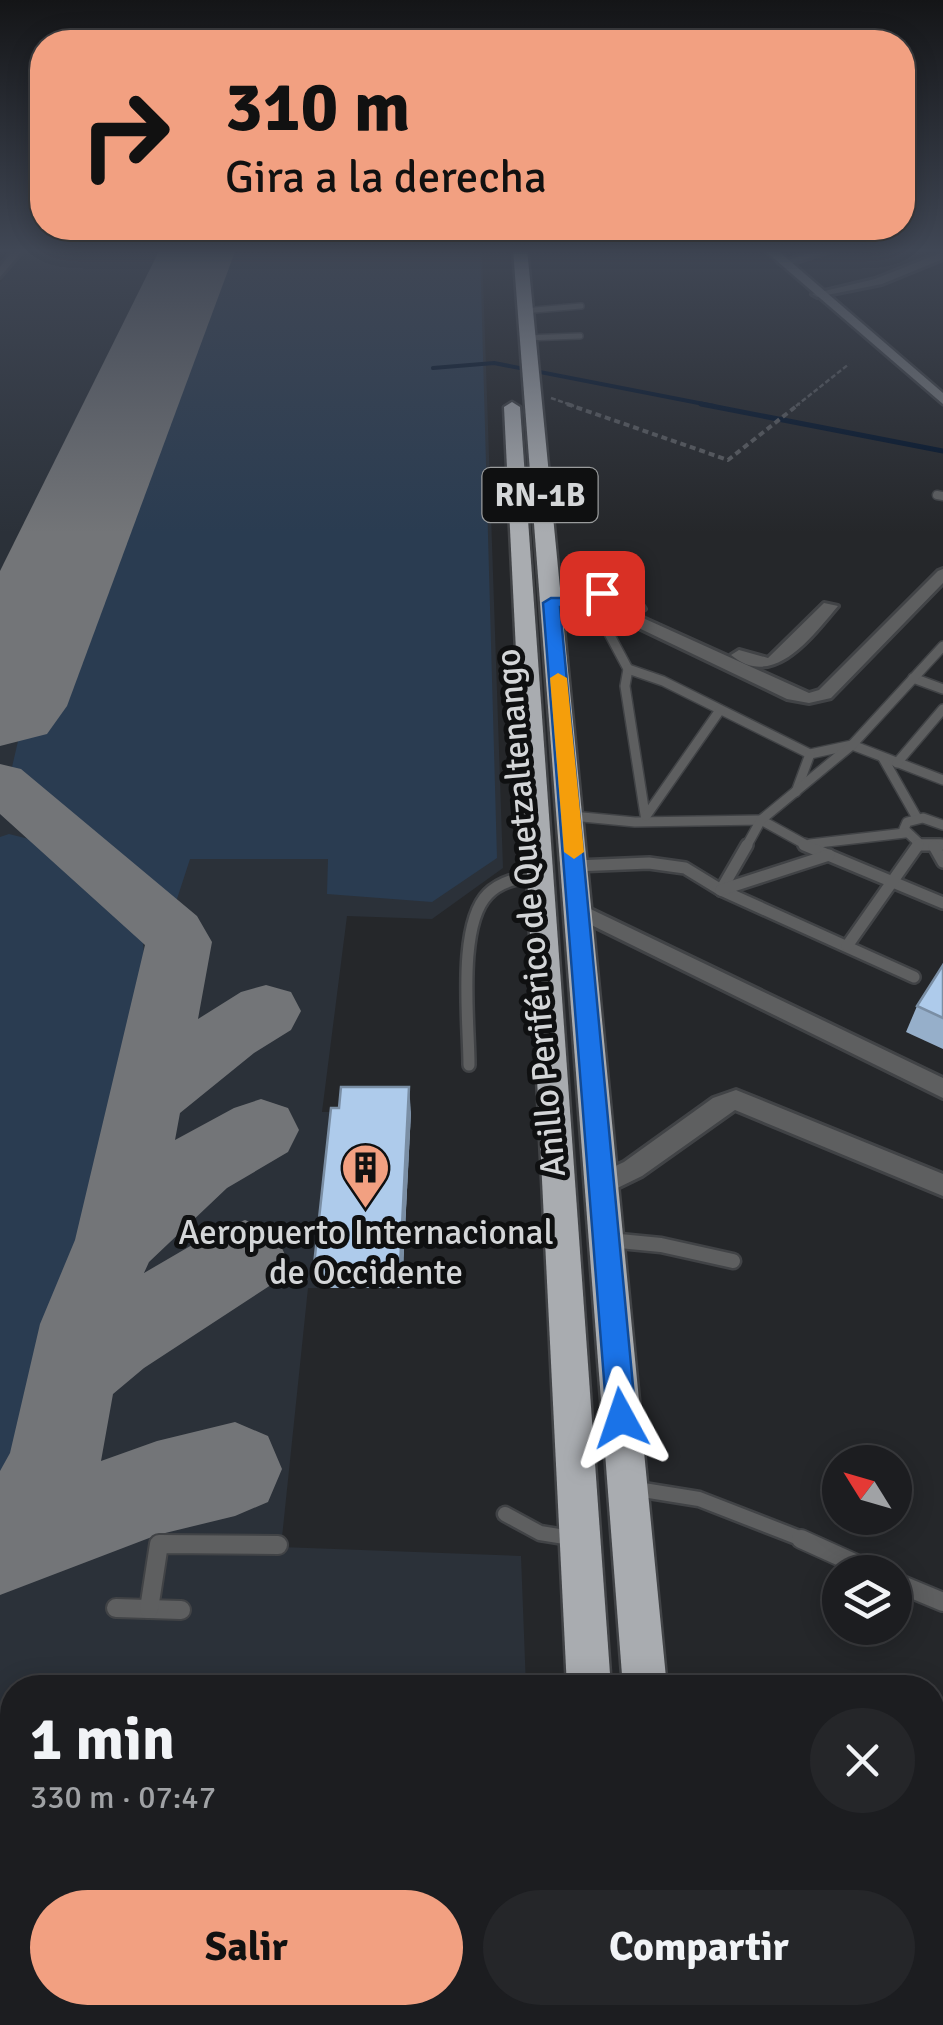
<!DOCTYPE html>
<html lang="es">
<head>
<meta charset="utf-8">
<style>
  :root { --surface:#1c1d20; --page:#252629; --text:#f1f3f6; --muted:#a0a2a5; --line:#3a3b3e; --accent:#f2a081 }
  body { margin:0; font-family:Signika,sans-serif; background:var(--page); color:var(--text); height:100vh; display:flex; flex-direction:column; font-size:38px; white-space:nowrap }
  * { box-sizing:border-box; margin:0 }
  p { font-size:32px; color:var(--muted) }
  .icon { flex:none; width:55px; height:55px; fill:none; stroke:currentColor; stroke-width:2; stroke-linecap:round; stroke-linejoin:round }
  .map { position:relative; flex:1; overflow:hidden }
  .side { position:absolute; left:0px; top:1675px; width:945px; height:350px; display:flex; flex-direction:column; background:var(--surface); border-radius:40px 40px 0 0; box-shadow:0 5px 25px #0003,0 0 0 2px var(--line) }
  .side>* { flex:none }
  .banner { position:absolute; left:30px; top:30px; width:885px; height:210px; border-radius:40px; box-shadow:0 5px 25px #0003,0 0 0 2px var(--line); background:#f2a081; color:#111; overflow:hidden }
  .needle { width:65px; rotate:307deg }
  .tools { position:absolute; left:822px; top:1445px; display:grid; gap:20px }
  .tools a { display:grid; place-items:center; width:90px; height:90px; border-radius:50%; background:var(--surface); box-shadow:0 5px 25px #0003,0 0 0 2px var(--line); font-size:50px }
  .pin { position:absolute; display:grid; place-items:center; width:85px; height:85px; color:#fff; margin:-42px; border-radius:20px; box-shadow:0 5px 15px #0006 }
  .me { position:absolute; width:110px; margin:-55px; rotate:355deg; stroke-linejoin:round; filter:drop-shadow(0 0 8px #0008) }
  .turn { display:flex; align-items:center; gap:35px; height:210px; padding:0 30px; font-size:45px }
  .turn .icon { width:130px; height:130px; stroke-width:2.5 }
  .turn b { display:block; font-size:70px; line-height:85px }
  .round { display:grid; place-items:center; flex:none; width:105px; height:105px; border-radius:52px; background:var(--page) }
  .head { display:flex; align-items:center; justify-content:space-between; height:170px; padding:0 30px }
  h1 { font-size:60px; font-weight:700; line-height:75px }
  .primary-button { display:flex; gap:20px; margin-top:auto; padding:20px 30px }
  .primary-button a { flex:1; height:115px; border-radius:60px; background:var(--accent); color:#111; font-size:40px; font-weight:700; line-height:115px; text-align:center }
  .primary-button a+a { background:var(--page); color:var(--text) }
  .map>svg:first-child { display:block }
  .built { fill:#2b3139 }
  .green { fill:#2a3c51 }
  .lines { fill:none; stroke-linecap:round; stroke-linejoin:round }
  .stream-far1 { stroke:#001229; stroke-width:4 }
  .stream { stroke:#001229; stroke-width:5 }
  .taxiway { fill:#737578; fill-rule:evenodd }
  .runway { fill:#737578; fill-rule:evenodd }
  .lane-far5-casing { stroke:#414346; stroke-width:8 }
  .lane-far4-casing { stroke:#414346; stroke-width:11 }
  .lane-far3-casing { stroke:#414346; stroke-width:12 }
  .lane-far2-casing { stroke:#414346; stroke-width:16 }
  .lane-far1-casing { stroke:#414346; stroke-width:19 }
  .lane-casing { stroke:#414346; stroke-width:22 }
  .street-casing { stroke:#414346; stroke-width:6 }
  .secondary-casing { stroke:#414346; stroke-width:5 }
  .highway-casing { stroke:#414346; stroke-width:5 }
  .path-far1 { stroke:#5c5e61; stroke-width:2.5; stroke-dasharray:5 2.5; stroke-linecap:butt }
  .path { stroke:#5c5e61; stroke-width:4; stroke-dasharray:6 4; stroke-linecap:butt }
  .lane-far5 { stroke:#5e5f60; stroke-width:5 }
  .lane-far4 { stroke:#5e5f60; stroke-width:8 }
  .lane-far3 { stroke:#5e5f60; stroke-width:9 }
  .lane-far2 { stroke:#5e5f60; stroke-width:11 }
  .lane-far1 { stroke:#5e5f60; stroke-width:14 }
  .lane { stroke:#5e5f60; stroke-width:18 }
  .street { fill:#5e5f60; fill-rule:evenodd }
  .secondary { fill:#7c7e80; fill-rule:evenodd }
  .highway { fill:#a9acb0; fill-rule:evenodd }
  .wall { fill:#96afca }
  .shaded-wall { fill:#7a8ea4 }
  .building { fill:#aecbeb; stroke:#7a8ea4; stroke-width:2.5 }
  .route { fill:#1a73e8; stroke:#114b97; stroke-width:2.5 }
  .slow { fill:#f59e0b }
  .labels { text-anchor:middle; stroke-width:10; stroke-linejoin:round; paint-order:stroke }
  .shield { fill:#0f1011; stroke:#999b9c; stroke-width:2.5 }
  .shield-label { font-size:32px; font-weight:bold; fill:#d4d6d8 }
  .street-label { font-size:35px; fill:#d4d6d8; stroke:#0f1011 }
  .poi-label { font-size:35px; fill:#d4d6d8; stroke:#0f1011 }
</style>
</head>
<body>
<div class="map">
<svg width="943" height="2025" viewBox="0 0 943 2025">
  <rect width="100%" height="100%" fill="#25272a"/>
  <path class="built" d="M24,249H482L503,868L432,919L347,916L322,1112H411L402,1288H308L281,1547L521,1556L526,1687L12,1688V2012H540V2025H0V283Z"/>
  <g class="green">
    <path d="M217,249H480L497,858L432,902L327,894L328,859H190L176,902L25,784L12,767L19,737Z"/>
    <path d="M9,834L33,840L126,918L143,942L145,968L27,1446L0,1488V837Z"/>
  </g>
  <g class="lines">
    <path class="stream-far1" d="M433,368L494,363L714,406"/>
    <path class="stream" d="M701,404L943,451"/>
    <g class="taxiway">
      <path d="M0,688L20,692L28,704L19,720L0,724Z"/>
      <path d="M0,764L21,769L197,916L212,942L198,1019L241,992L266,985L291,992L301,1011L291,1030L254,1053L180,1113L175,1140L234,1108L261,1099L288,1108L299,1130L288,1152L227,1188L149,1262L144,1273L216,1231L245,1220L274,1231L286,1257L274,1283L144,1368L113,1394L101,1461L157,1441L235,1422L268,1436L282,1469L268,1502L235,1516L157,1535L0,1595V1471L10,1453L40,1324L75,1240L145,945L0,814Z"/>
    </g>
    <path class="runway" d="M160,249H236L67,706L47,734L0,746V571Z"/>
    <defs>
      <g id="lane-far5">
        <path d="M523,311L581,306"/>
        <path d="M525,338L580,336"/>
      </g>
      <path id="lane-far4" d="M937,495L943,496"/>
      <g id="lane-far3">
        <path d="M597,611L628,669L625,686L646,821"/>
        <path d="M628,669L663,681L810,754L852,745L943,780"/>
        <path d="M913,678L943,689"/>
        <path d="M883,758L917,818"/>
        <path d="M897,763L943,709"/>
        <path d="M796,792L810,754"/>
        <path d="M572,816L635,822L761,820L810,847"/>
        <path d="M646,816L720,710"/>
        <path d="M943,825L923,818L907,822L904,829L920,844H943"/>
        <path d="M810,844L905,833"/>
        <path d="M746,847L761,820L852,745L943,646"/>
        <path d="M916,847L918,844"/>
      </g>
      <g id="lane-far2">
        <path d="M804,845L943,903"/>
        <path d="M921,845H940"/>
        <path d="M934,846L943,862"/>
        <path d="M575,866L649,863L685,868L721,890L914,977"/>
        <path d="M721,890L747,845"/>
        <path d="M721,890L829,855"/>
        <path d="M847,946L918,845"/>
        <path d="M469,1065C469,1022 457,925 488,894C502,880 520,878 539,875"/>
      </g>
      <g id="lane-far1">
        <path d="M609,1240L661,1245L733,1261"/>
        <path d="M637,1489L699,1499L807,1541"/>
        <path d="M505,1514L540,1533L571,1538"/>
      </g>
      <g id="lane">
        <path d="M801,1539L874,1572"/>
        <path d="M895,1582L943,1602"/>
        <path d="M116,1608L181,1610"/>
        <path d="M149,1609L159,1544L278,1545"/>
        <path d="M0,1737L12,1755"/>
        <path d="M836,2012L859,2025"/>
        <path d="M7,2025L12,1998"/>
      </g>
      <g id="street">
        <path d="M14,249H24L0,277V267Z"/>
        <path d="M821,249H837L784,266L779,263Z"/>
        <path d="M943,252V259L882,284L817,297L812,294L875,279Z"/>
        <path d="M943,569V583L831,698L809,703L787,699L622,620C602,617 554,622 544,615L552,610L597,606L632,613L809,693L819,690L938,571Z"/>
        <path d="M592,586L643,606L645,609L637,614L593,597C578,606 558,614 543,603L551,598L570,597Z"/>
        <path d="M824,603L838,606C811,638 773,690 731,655L739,650L768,658Z"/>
        <path d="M578,903L943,1078V1098L571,915L568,910L571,905Z"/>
        <path d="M736,1090L943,1174V1196L735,1110L642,1176L601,1196L592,1193L588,1185L592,1177L624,1162L713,1098Z"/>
      </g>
      <path id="secondary" d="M763,249H776L943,393V404Z"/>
      <g id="highway">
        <path d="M513,249H527L667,1688H623Z"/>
        <path d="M512,402L520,407L611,1688H567L504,407Z"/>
        <path d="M584,2012H700L702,2025H585Z"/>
      </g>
    </defs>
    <use href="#lane-far5" class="lane-far5-casing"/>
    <use href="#lane-far4" class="lane-far4-casing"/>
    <use href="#lane-far3" class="lane-far3-casing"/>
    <use href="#lane-far2" class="lane-far2-casing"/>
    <use href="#lane-far1" class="lane-far1-casing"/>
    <use href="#lane" class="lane-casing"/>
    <use href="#street" class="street-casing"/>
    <use href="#secondary" class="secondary-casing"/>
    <use href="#highway" class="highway-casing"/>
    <g class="path-far1">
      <path d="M551,398L574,406"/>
      <path d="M796,406L849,364"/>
    </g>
    <path class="path" d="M567,404L728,460L799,404"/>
    <use href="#lane-far5" class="lane-far5"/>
    <use href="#lane-far4" class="lane-far4"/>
    <use href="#lane-far3" class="lane-far3"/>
    <use href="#lane-far2" class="lane-far2"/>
    <use href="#lane-far1" class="lane-far1"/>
    <use href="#lane" class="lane"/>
    <use href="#street" class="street"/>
    <use href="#secondary" class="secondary"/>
    <use href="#highway" class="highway"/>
  </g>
  <g class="wall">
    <path d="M943,965V1049L906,1032L917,1006Z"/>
    <path d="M339,1108L411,1112L402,1288H319L314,1265Z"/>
  </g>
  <path class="shaded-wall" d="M409,1087L411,1112L402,1288L400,1265Z"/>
  <g class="building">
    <path d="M943,965V1018L917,1006Z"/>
    <path d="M341,1087H409L400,1265H314L331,1108H339Z"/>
  </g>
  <linearGradient id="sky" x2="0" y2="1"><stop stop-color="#141517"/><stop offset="0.47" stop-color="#404755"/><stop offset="1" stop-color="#404755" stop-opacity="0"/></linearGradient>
  <rect width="943" height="533" fill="url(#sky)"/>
  <path class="route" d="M588,587L609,593C600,599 573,607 560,607L636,1418L632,1428L621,1432L611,1428L607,1418L543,603L551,598H570Z"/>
  <path class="slow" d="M558,673L567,678L584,852L574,859L564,852L550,678Z"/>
  <defs>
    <symbol id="building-pin" viewBox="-11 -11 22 30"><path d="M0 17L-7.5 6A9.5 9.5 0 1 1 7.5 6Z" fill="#f2a081" stroke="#0f1011"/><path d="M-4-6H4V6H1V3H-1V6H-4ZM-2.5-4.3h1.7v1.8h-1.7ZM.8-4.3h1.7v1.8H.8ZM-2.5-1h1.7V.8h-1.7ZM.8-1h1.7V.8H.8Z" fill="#111"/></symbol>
  </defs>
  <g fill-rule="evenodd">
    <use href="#building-pin" x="338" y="1140" width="55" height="75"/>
  </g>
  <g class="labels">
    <rect class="shield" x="482.5" y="468" width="115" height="54" rx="8"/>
    <g class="shield-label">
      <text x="540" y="506">RN-1B</text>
    </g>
    <g class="street-label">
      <text transform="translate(530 913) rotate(-95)" y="12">Anillo Periférico de Quetzaltenango</text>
    </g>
    <g class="poi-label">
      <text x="366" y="1244">Aeropuerto Internacional<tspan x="366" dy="40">de Occidente</tspan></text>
    </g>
  </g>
</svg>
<div class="tools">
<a><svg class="needle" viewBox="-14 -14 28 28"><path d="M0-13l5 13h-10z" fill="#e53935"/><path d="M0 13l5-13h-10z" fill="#a0a2a5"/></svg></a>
<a><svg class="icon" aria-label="layers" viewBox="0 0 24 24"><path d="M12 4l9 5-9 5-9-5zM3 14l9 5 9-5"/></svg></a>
</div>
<div class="pin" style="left:602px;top:593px;background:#d93025"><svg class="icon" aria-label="arrive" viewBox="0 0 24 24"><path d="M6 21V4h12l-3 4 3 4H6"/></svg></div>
<svg class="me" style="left:621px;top:1418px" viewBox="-20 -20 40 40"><path d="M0-17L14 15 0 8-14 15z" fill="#1a73e8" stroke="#fff" stroke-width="4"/></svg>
<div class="banner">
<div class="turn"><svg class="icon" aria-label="right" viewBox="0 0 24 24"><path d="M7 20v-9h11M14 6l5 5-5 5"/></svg><div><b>310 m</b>Gira a la derecha</div></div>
</div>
<section class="side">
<div class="head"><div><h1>1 min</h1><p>330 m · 07:47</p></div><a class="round"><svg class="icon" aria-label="close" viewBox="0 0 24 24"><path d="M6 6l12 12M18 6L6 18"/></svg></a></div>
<div class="primary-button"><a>Salir</a><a>Compartir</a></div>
</section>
</div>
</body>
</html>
